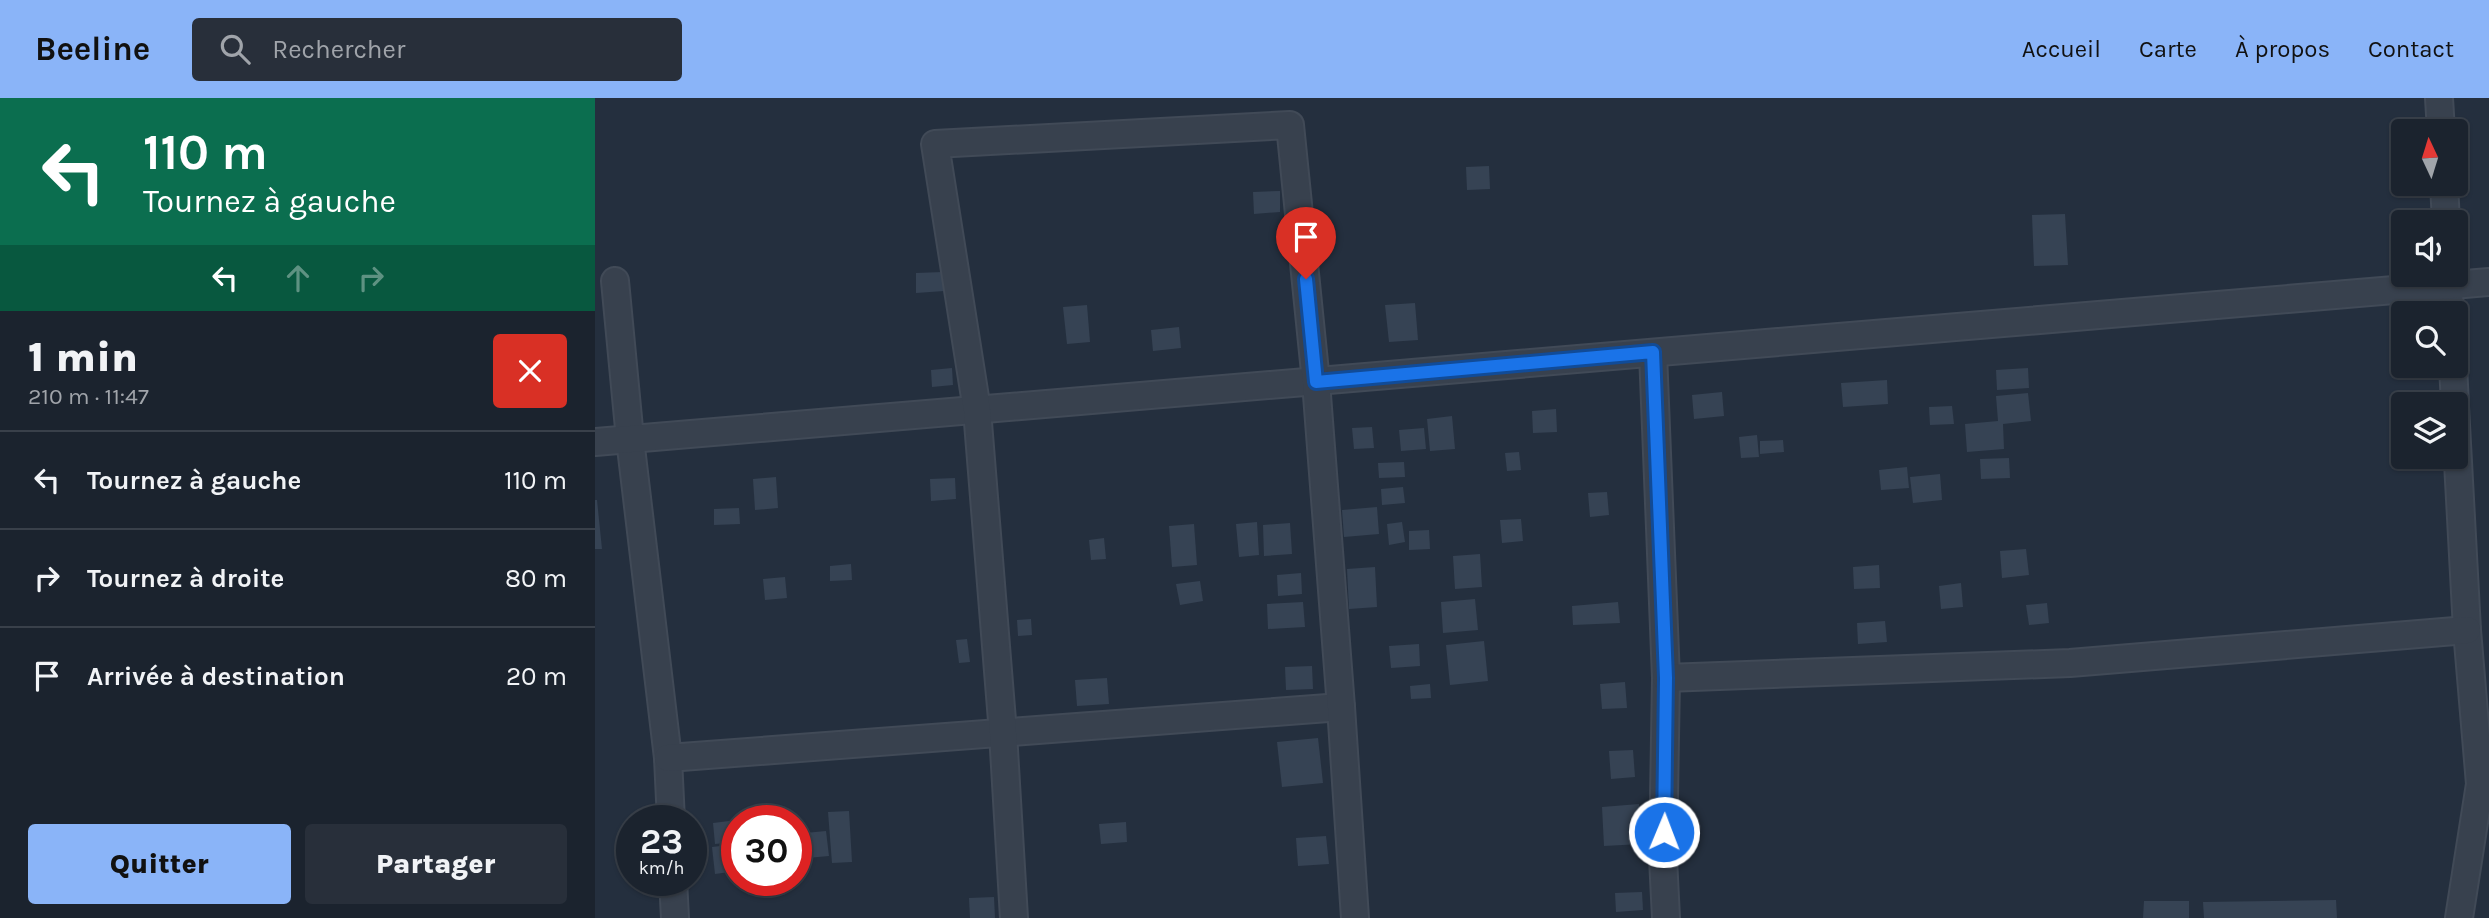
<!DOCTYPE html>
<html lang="fr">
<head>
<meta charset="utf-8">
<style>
  :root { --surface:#1b232e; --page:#282f3a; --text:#f1f3f6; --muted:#a0a4aa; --line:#39404a; --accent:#8ab4f8 }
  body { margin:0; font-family:Karla,sans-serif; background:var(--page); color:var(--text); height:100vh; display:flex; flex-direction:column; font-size:26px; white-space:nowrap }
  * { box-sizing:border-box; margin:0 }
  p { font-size:23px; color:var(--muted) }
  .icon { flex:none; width:38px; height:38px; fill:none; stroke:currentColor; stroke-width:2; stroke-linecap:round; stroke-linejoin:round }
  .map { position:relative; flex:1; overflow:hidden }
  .side { display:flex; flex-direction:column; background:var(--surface); width:595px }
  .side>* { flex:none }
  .guide { background:#0b6e4f; color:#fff; overflow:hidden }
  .needle { width:46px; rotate:356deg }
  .tools { position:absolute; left:1796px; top:21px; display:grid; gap:14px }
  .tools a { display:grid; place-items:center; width:77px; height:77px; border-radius:7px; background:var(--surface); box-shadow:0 2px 5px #0004,0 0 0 2px var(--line); font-size:35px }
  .speed { position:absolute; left:21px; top:707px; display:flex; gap:14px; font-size:35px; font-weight:700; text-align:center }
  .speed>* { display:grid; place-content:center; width:91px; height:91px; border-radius:50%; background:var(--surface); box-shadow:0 2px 5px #0004,0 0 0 2px var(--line); line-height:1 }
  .speed small { font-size:18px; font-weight:400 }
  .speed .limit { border:10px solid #d22; background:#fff; color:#111 }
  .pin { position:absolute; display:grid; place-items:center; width:60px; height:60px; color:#fff; margin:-72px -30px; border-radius:50% 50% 50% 0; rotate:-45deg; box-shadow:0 0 7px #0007 }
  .pin .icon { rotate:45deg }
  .me { position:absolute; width:77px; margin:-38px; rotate:1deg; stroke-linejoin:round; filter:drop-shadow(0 0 5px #0008) }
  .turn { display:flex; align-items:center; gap:24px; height:147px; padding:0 28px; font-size:32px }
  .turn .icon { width:91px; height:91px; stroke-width:2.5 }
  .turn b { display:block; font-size:49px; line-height:60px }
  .lanes { display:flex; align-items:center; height:66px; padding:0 28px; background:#0003; justify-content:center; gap:35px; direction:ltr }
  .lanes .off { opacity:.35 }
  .round { display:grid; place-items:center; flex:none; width:74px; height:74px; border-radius:7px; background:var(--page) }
  .summary { display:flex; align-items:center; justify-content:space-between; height:119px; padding:0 28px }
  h1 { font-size:42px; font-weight:800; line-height:52px }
  .cta { display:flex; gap:14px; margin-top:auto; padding:14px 28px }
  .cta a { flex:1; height:80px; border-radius:7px; background:var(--accent); color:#111; font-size:28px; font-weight:800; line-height:80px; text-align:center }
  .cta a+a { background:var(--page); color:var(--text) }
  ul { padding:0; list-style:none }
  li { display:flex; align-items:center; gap:21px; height:98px; padding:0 28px; border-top:2px solid var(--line) }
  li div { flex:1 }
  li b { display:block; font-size:26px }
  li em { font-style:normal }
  header { display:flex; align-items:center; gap:42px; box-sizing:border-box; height:98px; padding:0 35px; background:var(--accent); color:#111 }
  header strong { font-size:33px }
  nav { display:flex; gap:38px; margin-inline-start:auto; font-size:24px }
  .search { width:490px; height:63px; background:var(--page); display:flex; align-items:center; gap:18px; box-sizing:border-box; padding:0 24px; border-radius:7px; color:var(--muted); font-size:26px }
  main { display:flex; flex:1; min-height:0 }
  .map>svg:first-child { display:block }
  .building { fill:#364354 }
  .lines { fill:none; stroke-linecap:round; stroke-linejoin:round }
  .street-casing { stroke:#414a57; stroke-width:30 }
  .street { stroke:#38414e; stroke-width:26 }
  .route-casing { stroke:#114b97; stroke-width:18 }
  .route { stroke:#1a73e8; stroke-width:12 }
</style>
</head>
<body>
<header>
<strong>Beeline</strong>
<div class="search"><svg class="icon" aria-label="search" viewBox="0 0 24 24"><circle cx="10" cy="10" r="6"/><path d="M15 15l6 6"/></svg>Rechercher</div>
<nav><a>Accueil</a><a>Carte</a><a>À propos</a><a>Contact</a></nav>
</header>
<main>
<section class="side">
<div class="guide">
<div class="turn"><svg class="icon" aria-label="left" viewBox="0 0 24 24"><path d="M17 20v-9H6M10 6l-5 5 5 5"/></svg><div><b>110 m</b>Tournez à gauche</div></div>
<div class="lanes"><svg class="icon" aria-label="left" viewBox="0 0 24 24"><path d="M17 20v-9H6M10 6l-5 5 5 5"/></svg><svg class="icon off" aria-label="ahead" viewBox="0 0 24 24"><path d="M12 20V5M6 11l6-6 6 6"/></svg><svg class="icon off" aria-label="right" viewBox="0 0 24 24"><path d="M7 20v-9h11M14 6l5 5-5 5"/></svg></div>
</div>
<div class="summary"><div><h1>1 min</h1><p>210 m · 11:47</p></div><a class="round" style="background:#d93025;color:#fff"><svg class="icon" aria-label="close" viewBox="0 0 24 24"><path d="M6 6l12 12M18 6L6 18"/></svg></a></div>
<ul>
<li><svg class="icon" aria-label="left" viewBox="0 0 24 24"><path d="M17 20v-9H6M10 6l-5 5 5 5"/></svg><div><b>Tournez à gauche</b></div><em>110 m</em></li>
<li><svg class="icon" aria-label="right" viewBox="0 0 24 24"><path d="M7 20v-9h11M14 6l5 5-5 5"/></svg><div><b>Tournez à droite</b></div><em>80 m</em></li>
<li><svg class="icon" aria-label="arrive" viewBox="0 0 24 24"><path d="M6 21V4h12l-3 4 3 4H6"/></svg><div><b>Arrivée à destination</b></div><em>20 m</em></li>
</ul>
<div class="cta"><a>Quitter</a><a>Partager</a></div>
</section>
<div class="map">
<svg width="1894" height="820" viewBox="0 0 1894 820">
  <rect width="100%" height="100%" fill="#242f3e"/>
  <g class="building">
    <path d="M894,68L895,91L872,92L871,69Z"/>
    <path d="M685,93V114L659,116L658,94Z"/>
    <path d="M1470,116L1473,167L1439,168L1437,117Z"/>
    <path d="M348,174L349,193L321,195V175Z"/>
    <path d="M820,205L823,242L794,244L790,207Z"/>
    <path d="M492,207L495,244L472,246L468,209Z"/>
    <path d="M584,229L586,250L558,253L556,232Z"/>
    <path d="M357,270L358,287L337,289L336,272Z"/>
    <path d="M1433,270L1434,290L1402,292L1401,272Z"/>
    <path d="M1292,282L1293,306L1248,309L1246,285Z"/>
    <path d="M1127,294L1129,318L1099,321L1097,297Z"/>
    <path d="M1433,295L1436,323L1408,326L1409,351L1372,354L1370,326L1403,323L1401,298Z"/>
    <path d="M1357,308L1359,326L1335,327L1334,309Z"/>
    <path d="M961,311L962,334L938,335L937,313Z"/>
    <path d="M857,318L860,351L835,353L832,321Z"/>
    <path d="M777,329L779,350L759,351L757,330Z"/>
    <path d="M829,330L831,351L806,353L804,332Z"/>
    <path d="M1162,337L1164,359L1146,360L1144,339Z"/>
    <path d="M1188,342L1189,354L1165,356V343Z"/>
    <path d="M924,354L926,372L912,373L910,355Z"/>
    <path d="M1414,360L1415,380L1386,381L1385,361Z"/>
    <path d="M809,364L810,379L784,380L783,365Z"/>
    <path d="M1312,369L1314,390L1286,392L1284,372Z"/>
    <path d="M1345,376L1347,402L1318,405L1315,379Z"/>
    <path d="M181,379L183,410L160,412L158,381Z"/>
    <path d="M360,380L361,401L336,403L335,381Z"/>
    <path d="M808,389L810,405L787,407L786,391Z"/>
    <path d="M1012,394L1014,417L995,419L993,395Z"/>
    <path d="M0,402H2L7,451H0Z"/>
    <path d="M782,409L784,436L749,439L747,412Z"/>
    <path d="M144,410L145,426L119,427V411Z"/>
    <path d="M926,421L928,443L907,445L905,422Z"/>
    <path d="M662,424L664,457L644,459L641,426Z"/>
    <path d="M807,424L810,444L794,447L792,426Z"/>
    <path d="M695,425L697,456L669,458L668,427Z"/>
    <path d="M599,426L602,467L577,469L574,428Z"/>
    <path d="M834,432L835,451L814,452V433Z"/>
    <path d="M509,440L511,461L496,462L494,442Z"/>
    <path d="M1431,451L1434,477L1407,480L1405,453Z"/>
    <path d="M885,456L887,489L860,491L858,458Z"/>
    <path d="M256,466L257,482L235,483V468Z"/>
    <path d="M1284,467L1285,490L1259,491L1258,469Z"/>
    <path d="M780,469L782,509L754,511L752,471Z"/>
    <path d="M706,475L707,496L683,498L682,477Z"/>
    <path d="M190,479L192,500L170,502L168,481Z"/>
    <path d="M605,483L608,503L585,507L581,486Z"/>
    <path d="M1366,485L1368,509L1346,511L1344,488Z"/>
    <path d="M880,501L883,532L848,535L846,504Z"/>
    <path d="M708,504L710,529L673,531L672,506Z"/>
    <path d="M1023,504L1025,525L978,527L977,508Z"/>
    <path d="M1452,505L1454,525L1434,527L1431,507Z"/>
    <path d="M436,521L437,537L423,538L422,522Z"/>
    <path d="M1290,523L1292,544L1263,546L1262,525Z"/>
    <path d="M372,541L375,564L364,565L361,542Z"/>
    <path d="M889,543L893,583L855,587L851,547Z"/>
    <path d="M824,546L825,568L796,570L794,548Z"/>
    <path d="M717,568L718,591L691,592L690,569Z"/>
    <path d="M512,580L514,606L482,608L480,582Z"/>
    <path d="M1030,584L1032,610L1007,611L1005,586Z"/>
    <path d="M835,586L836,600L816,601L815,588Z"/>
    <path d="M723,640L728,685L687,689L682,644Z"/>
    <path d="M1038,652L1040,679L1016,681L1014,653Z"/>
    <path d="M1044,706L1046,746L1009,748L1007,709Z"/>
    <path d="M254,713L257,764L237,765L233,714Z"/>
    <path d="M142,722V744L120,746L118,725Z"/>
    <path d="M531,724L532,744L506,746L504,726Z"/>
    <path d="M231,733L234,758L212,760L210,735Z"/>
    <path d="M731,738L734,766L703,768L701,740Z"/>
    <path d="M142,746V773L120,776L117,749Z"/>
    <path d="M1047,794L1048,812L1021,814L1020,795Z"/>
    <path d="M399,799L400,820H375L374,800Z"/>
    <path d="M1741,802L1742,820H1609L1608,804Z"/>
    <path d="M1549,803H1594V820H1548Z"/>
  </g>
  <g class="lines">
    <defs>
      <g id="street">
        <path d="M1844,0L1846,33"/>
        <path d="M1849,86L1851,124"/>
        <path d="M1853,177L1855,215"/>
        <path d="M20,183L35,341L73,660L76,723"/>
        <path d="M1058,255L1071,580L1068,760L1071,820"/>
        <path d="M1858,268L1860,306"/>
        <path d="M1860,308L1872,532L1885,686L1864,820"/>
        <path d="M0,344L1894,184"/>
        <path d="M1071,580L1475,565L1872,532"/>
        <path d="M73,660L746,609"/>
        <path d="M78,782L80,820"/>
        <path d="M419,820L408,635L382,312L340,46L695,27L721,284L746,609L760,820"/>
      </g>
    </defs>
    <use href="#street" class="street-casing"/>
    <use href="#street" class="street"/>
  </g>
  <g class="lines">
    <defs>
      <path id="route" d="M711,181L721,284L1058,254L1071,580L1069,734"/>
    </defs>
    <use href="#route" class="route-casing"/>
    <use href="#route" class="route"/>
  </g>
</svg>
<div class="tools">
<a><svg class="needle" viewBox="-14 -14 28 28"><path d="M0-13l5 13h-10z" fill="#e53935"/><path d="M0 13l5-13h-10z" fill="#a0a4aa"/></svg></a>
<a><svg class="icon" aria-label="sound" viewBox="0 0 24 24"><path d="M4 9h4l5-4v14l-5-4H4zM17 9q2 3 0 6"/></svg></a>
<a><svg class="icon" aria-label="search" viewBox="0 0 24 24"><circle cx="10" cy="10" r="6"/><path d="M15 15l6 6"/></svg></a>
<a><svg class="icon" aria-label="layers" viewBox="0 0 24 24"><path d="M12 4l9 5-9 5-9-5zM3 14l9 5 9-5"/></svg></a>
</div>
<div class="speed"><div>23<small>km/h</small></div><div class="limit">30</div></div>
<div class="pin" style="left:711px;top:181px;background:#d93025"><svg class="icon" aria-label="arrive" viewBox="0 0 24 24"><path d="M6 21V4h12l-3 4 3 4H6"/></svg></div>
<svg class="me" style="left:1069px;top:734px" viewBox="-20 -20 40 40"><circle r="17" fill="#1a73e8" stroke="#fff" stroke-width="3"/><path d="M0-11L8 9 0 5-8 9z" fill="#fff"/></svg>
</div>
</main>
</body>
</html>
